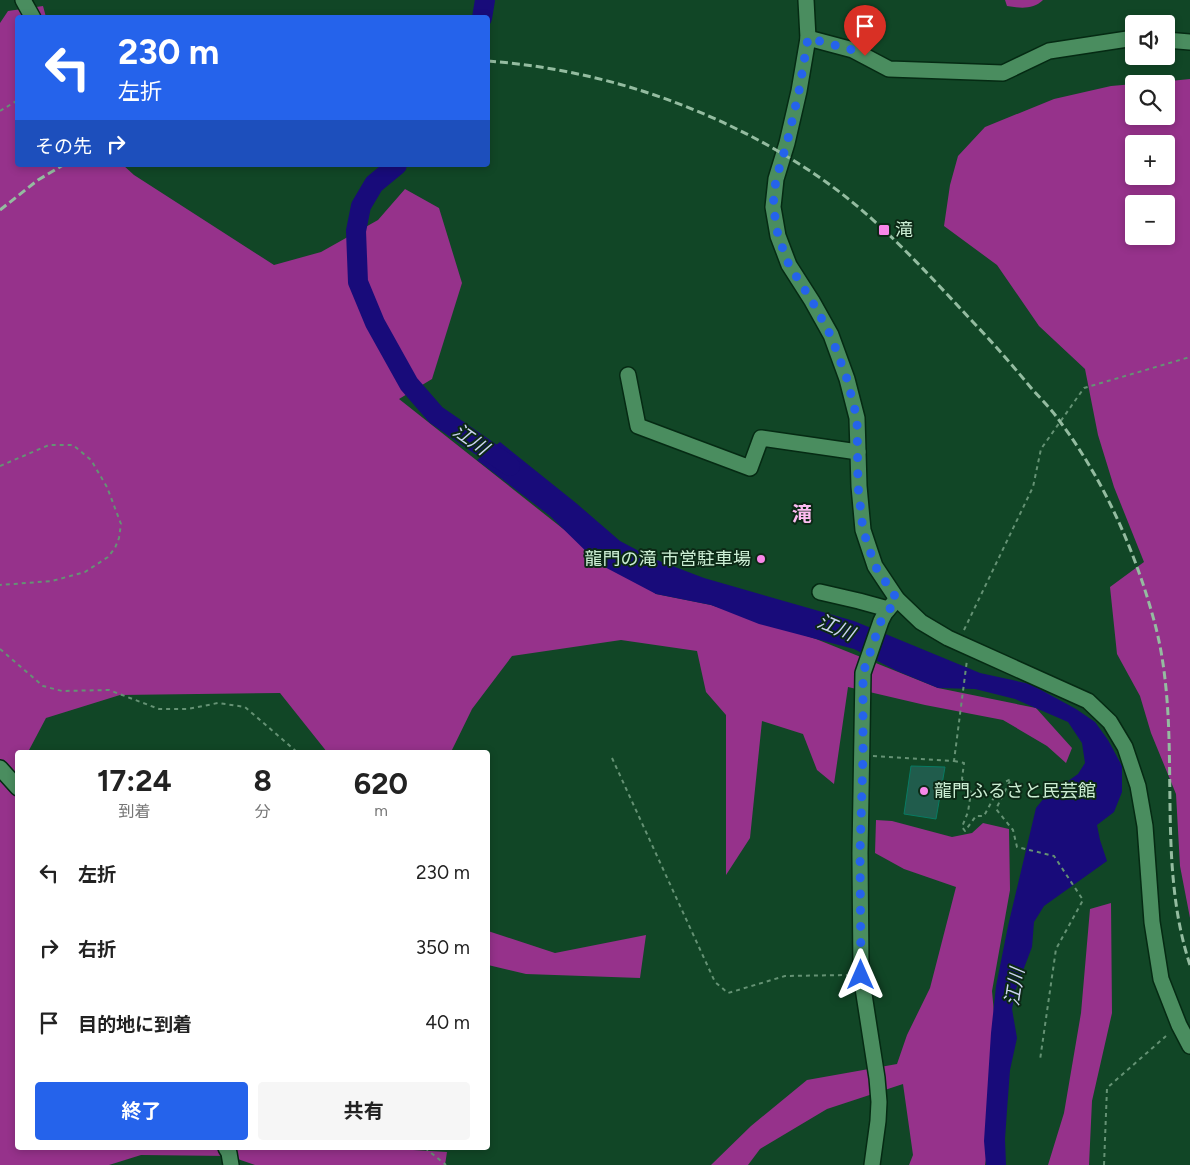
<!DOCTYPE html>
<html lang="ja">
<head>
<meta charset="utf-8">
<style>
  :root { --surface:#fff; --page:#f6f6f6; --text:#222; --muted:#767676; --accent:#2563eb }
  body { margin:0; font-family:Figtree,"Noto Sans JP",sans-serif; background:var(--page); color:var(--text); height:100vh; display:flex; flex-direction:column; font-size:19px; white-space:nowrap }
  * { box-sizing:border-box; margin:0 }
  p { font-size:16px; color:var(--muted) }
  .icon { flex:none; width:28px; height:28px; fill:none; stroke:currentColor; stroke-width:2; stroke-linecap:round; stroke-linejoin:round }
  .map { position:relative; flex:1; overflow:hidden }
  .details { position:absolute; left:15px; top:750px; width:475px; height:400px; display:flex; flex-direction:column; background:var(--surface); border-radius:5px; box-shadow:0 2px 8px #0003 }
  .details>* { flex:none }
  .guide { position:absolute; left:15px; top:15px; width:475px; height:152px; border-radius:5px; box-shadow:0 2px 8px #0003; background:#2563eb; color:#fff; overflow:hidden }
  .fabs { position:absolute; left:1125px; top:15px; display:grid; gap:10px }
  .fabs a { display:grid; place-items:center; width:50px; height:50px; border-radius:5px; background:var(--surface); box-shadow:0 2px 8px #0003; font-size:25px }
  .pin { position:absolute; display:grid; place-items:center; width:42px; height:42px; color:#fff; margin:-51px -21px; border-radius:50% 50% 50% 0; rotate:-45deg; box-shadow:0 0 5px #0007 }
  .pin .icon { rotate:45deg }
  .me { position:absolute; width:55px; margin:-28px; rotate:0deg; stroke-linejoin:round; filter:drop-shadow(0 0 4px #0008) }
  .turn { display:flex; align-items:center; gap:18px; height:105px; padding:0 20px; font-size:22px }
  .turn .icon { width:65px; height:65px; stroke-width:2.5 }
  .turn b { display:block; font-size:35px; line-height:42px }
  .then { display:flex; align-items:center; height:48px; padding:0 20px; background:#0003; gap:10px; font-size:19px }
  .eta { display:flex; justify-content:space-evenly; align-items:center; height:85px; text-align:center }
  .eta b { font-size:30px; font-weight:700; line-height:35px }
  .cta { display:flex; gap:10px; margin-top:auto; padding:10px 20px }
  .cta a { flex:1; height:58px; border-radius:5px; background:var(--accent); color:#fff; font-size:20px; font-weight:700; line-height:58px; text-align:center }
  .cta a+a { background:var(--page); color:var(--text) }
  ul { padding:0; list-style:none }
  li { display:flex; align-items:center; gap:15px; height:75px; padding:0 20px }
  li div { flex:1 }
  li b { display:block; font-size:19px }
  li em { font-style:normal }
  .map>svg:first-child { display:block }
  .forest { fill:#96328b; fill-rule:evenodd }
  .water { fill:#180b7a }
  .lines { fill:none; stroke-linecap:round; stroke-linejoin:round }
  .river { stroke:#180b7a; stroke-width:20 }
  .building { fill:#205c4c; stroke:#087b63 }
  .minor-casing { stroke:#052a13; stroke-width:18 }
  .path { stroke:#659274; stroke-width:2; stroke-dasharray:4 4; stroke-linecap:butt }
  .minor { stroke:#4a8d5f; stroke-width:15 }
  .rail { stroke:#94bca0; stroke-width:3; stroke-dasharray:8 4; stroke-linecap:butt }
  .route { stroke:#2563eb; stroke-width:9; stroke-dasharray:0 16.2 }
  .poi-dot { fill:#f987e9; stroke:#0c2916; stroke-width:2 }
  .labels { text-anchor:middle; stroke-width:4; stroke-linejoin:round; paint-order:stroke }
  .poi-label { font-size:18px; fill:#cceed4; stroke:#0c2916; text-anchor:start }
  .water-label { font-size:19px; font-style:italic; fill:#ccd4f0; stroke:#0c2916 }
  .quarter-label { font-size:20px; font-weight:bold; fill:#fdbdf2; stroke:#0c2916 }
</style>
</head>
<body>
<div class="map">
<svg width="1190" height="1165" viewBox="0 0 1190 1165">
  <rect width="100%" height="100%" fill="#114626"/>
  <g class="forest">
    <path d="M1005,0H1043C1033,10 1019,8 1007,6Z"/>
    <path d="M43,6L46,17L18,18V165H123L134,175L274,265L321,252L378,220L405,189L439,208L462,283L432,379L399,399L562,528L656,594L711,605L816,639L938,688L1036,708L1072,748L1066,763L1047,746L1003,720L925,705L848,687L834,784L817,770L803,734L762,721L750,838L726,875V715L706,692L697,651L621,640L512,656L472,709L451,752H327L280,693L120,695L46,718L28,752H18V1148H379L447,1152L445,1165H255L229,1156L141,1155L109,1165H0V23L8,11Z"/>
    <path d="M1190,79V918L1180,866L1176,794L1151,733L1140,696L1117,654L1110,587L1144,562L1114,487L1098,435L1085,369L1039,326L997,265L944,226L950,185L958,156L985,127L1054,99L1111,86L1134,84V116H1166V84H1140ZM1134,144H1166V176H1134ZM1134,204H1166V236H1134Z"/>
    <path d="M876,820L892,821L952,837L972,833L983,823L1009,829L1010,890L992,991L1000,1079L985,1165H909L913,1155L903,1084L827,1109L760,1149L748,1165H711L751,1126L807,1080L897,1064L907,1035L930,988L956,887L904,869L875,853Z"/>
    <path d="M1111,903L1112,1013L1092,1101L1089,1165H1048L1064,1113L1081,1013L1090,909Z"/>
    <path d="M488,931L555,953L646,935L640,978L526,974L488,965Z"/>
  </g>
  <path class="water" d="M500,442L576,503L620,541L654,559L704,578L854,621L980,673L1030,684L1076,709L1095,722L1108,740L1122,766V792L1114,812L1097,825L1100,840L1107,861L1044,906L1034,922L1032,947L1016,989L1012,1009L1017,1038L1010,1070L1007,1110L1005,1139L1006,1165H986L984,1141L991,1033L996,986L1008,926L1036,808L1044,798L1078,774L1085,763L1082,743L1068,722L1015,699L975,689L938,688L897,671L854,649L759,624L711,605L656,594L599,564L550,516L477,460Z"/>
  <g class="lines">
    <g class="river">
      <path d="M482,18L485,0"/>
      <path d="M397,165L374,184L361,206L356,231L358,282L375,323L409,384L436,415L510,466"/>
    </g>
  </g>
  <path class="building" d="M911,766L945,767L936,819L904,814Z"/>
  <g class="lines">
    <defs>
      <g id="minor">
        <path d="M23,0L33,18"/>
        <path d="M806,0L808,38L799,91L787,143L776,179L773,207L778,236L789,265L812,301L831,335L847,379L857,418L859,486L863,530L875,566L897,599L921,622L948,638L1088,701L1110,722L1125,747L1138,786L1145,826L1152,922L1161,979L1179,1025L1190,1046"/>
        <path d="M808,38L853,50L889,69L1003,73L1049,51L1134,38"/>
        <path d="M1166,40L1190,42"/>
        <path d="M628,375L638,426L750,468L761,438L858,452"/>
        <path d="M820,592L859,601L888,609"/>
        <path d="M0,768L18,788"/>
        <path d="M226,1148L229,1153L231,1165"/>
        <path d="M872,1165L878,1121L879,1102L877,1078L861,975L860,853L863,673L881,621L885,613L897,599"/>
      </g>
    </defs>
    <use href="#minor" class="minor-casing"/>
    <g class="path">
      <path d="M0,111L18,100"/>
      <path d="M0,466L49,445H73L91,460L107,487L121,524L119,538L115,548L108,557L85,572L52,581L0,585"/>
      <path d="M964,630L1033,487L1041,449L1084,388L1190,357"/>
      <path d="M0,649L43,686L62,691L109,690L159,709H188L218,703L245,707L297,752"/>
      <path d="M873,756L954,761L967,660"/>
      <path d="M612,758L715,982L728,993L785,976L847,975"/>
      <path d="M954,761L964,763L962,779L971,792L968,812L962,827L965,831L976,816H984L1001,784L1011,779L996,809L1013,830L1017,847L1054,856L1083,900L1056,949L1040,1060"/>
      <path d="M425,1148L446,1165"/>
      <path d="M1104,1165L1107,1088L1166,1036"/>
    </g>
    <use href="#minor" class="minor"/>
    <g class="rail">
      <path d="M488,61C608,70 727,112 826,182C881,221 927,273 973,322C994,344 1013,366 1032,389C1042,400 1053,411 1061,423C1105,482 1136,553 1155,624C1184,735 1154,856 1190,965"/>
      <path d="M0,210L38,180L63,165"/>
    </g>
  </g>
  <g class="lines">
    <path class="route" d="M861,975L860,853L863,756V673L881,621L897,599L875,566L863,530L858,486L857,418L847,379L831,336L812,301L789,265L778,236L776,222L773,206L776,179L787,143L799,91L808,38L853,50L865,56"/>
  </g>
  <g class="poi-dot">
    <rect x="878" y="224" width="12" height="12" rx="2.5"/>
    <circle cx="761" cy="559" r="5"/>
    <circle cx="924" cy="791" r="5"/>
  </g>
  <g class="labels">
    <g class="poi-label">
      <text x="895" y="236">滝</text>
      <text x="751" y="565" text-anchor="end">龍門の滝 市営駐車場</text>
      <text x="934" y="797">龍門ふるさと民芸館</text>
    </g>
    <g class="water-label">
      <text transform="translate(471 439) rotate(35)" y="7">江川</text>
      <text transform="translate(836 627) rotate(23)" y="7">江川</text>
      <text transform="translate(1014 987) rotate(-81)" y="7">江川</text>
    </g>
    <g class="quarter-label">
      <text x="802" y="521">滝</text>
    </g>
  </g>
</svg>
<div class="fabs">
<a><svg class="icon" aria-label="sound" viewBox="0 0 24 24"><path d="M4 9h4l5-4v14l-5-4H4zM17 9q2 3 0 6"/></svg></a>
<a><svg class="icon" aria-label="search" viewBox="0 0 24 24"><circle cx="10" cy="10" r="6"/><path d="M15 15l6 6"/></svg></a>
<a>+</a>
<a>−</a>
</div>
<div class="pin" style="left:865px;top:56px;background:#d93025"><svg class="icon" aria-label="arrive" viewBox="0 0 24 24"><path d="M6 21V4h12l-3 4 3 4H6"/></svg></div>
<svg class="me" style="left:861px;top:975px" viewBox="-20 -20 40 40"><path d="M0-17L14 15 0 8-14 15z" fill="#2563eb" stroke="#fff" stroke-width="4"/></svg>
<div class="guide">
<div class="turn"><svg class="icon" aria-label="left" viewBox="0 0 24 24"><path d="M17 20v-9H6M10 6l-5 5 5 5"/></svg><div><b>230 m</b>左折</div></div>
<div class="then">その先<svg class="icon" aria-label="right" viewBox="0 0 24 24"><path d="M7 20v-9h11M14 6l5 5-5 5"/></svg></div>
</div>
<section class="details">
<div class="eta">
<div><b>17:24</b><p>到着</p></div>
<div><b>8</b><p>分</p></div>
<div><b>620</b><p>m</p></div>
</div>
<ul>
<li><svg class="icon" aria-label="left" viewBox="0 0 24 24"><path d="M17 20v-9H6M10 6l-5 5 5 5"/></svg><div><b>左折</b></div><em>230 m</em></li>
<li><svg class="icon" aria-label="right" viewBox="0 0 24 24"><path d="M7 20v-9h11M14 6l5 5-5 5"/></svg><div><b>右折</b></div><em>350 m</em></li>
<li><svg class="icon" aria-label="arrive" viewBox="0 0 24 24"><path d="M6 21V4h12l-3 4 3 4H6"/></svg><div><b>目的地に到着</b></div><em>40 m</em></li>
</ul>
<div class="cta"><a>終了</a><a>共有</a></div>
</section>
</div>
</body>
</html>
